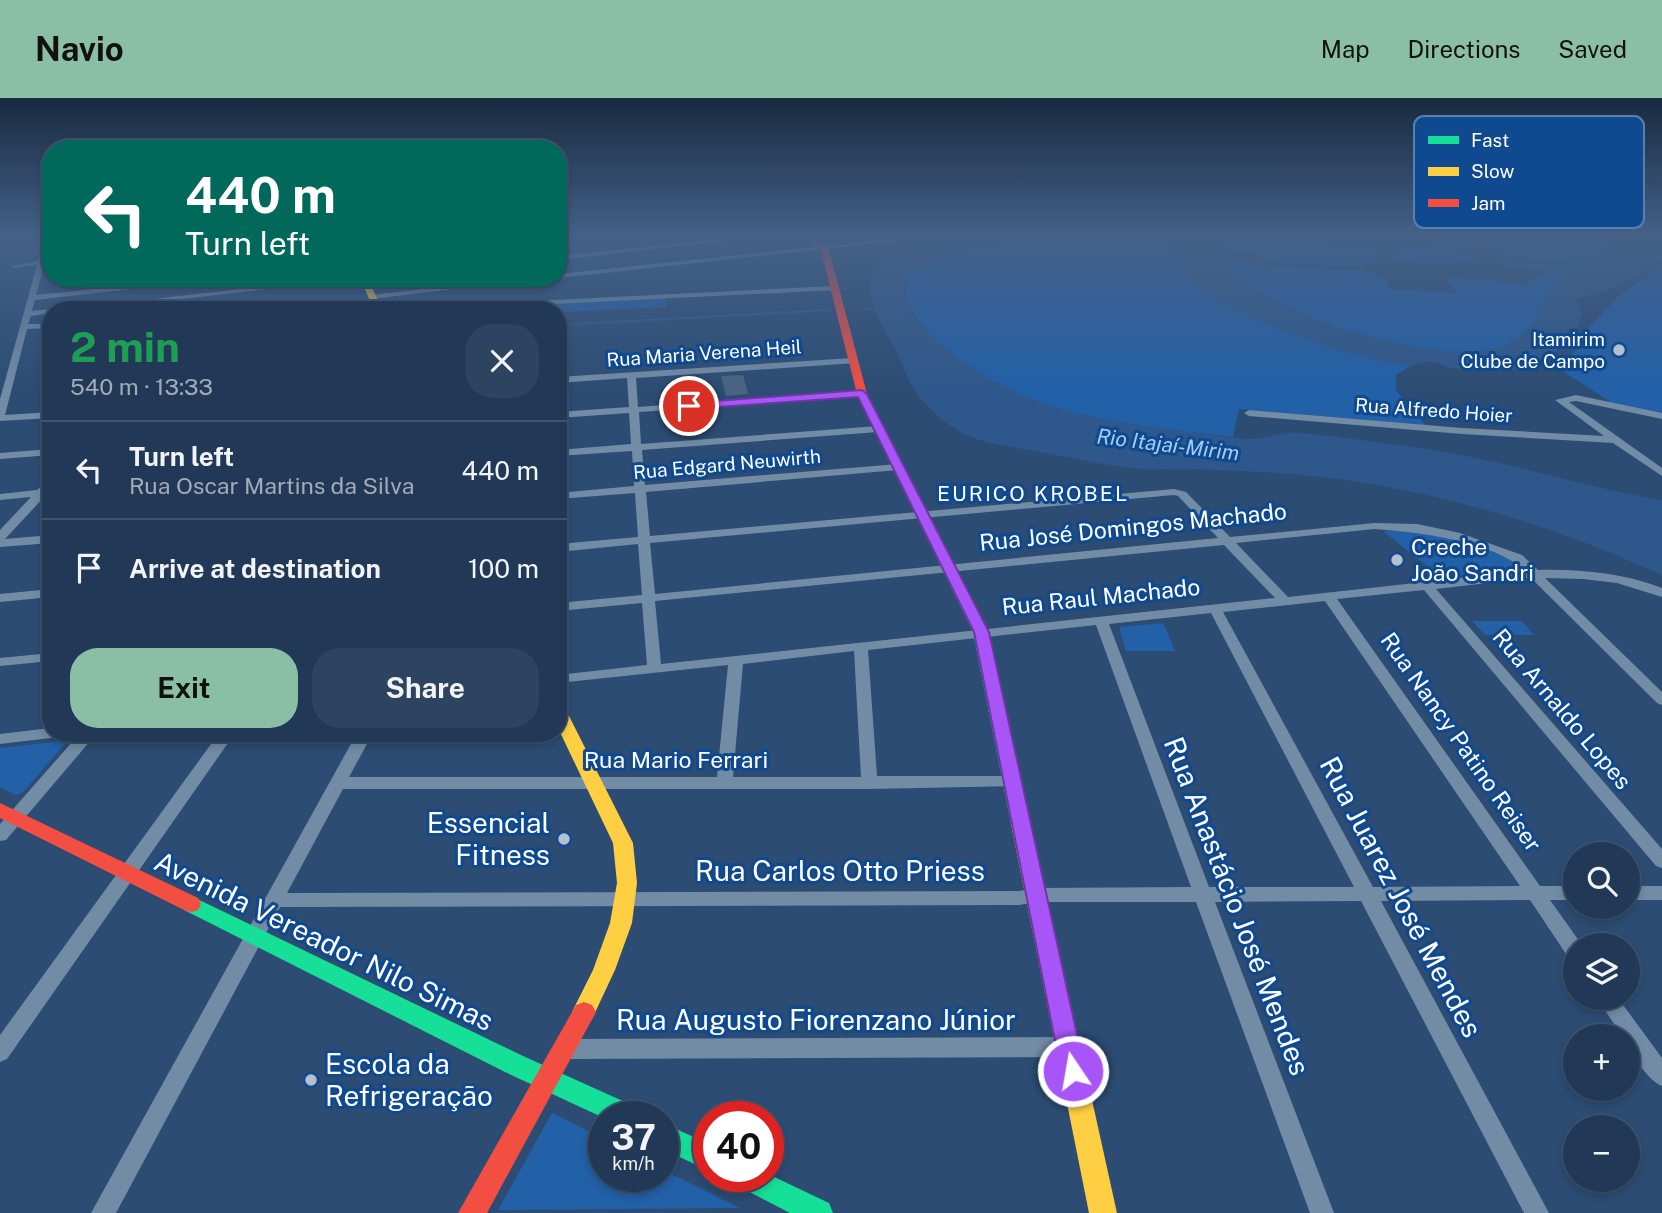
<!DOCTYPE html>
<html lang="en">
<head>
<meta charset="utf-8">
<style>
  :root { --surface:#213956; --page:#2d4460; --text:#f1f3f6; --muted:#a2acb9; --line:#3e536c; --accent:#8abfa5 }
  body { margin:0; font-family:"Public Sans",sans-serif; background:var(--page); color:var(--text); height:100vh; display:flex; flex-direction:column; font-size:26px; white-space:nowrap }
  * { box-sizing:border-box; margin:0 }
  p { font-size:23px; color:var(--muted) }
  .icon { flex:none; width:38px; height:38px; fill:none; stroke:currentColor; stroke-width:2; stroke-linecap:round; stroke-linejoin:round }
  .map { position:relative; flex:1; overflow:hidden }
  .panel { position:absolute; left:42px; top:203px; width:525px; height:441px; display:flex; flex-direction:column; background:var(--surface); border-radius:28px; box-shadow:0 4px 10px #0003,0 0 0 2px var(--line) }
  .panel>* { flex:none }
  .banner { position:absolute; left:42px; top:42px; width:525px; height:147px; border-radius:28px; box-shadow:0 4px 10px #0003,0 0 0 2px var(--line); background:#00695c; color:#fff; overflow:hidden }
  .fabs { position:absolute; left:1563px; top:744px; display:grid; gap:14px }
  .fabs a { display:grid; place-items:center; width:77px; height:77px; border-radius:50%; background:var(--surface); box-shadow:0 4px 10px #0003,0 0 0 2px var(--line); font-size:35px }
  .speed { position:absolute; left:588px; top:1003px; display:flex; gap:14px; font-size:35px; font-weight:700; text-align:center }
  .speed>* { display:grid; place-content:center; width:91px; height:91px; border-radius:50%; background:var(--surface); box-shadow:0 4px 10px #0003,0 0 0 2px var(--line); line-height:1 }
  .speed small { font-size:18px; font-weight:400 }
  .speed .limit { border:10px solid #d22; background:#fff; color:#111 }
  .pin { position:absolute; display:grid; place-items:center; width:60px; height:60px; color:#fff; margin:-30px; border:4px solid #fff; border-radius:50%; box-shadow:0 2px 7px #0007 }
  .me { position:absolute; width:77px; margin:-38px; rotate:348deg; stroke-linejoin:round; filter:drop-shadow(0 0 5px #0008) }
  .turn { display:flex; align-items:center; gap:24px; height:147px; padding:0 28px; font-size:32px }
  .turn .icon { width:91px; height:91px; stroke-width:2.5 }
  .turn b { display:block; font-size:49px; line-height:60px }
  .round { display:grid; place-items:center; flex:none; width:74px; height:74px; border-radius:28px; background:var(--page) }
  .headline { display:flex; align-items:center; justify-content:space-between; height:119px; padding:0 28px }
  h1 { font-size:42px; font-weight:700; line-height:52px; color:#1e9e55 }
  .button { display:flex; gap:14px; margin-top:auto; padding:14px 28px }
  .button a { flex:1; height:80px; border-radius:28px; background:var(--accent); color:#111; font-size:28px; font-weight:700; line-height:80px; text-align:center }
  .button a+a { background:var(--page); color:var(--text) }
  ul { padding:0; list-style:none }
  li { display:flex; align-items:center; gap:21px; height:98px; padding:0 28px; border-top:2px solid var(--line) }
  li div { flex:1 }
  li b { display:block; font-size:26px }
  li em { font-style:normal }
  header { display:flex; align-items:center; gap:42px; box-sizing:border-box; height:98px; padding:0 35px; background:var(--accent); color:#111 }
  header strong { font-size:33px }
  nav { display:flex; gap:38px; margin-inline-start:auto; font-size:24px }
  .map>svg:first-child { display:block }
  .green { fill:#2260a8 }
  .water { fill:#2e588b }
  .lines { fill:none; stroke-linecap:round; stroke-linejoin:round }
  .stream { stroke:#2e588b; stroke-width:2.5 }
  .building { fill:#496382 }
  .street { fill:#738ca6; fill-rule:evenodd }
  .fast { fill:#16e098; fill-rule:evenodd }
  .slow { fill:#ffcf43; fill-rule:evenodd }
  .jam { fill:#f24e42; fill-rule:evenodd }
  .route { fill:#a855f7; stroke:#6d37a1; stroke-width:2 }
  .poi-dot { fill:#b5c0ce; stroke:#0f4990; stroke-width:2.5 }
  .labels { text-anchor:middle; stroke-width:6; stroke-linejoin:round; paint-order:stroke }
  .far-poi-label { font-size:19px; fill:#fff; stroke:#0f4990; text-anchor:end }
  .far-street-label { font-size:19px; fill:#fff; stroke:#0f4990 }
  .far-water-label { font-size:21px; font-style:italic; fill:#a5cdfa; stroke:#0f4990 }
  .far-quarter-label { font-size:21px; letter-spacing:2px; fill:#fff; stroke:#0f4990 }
  .street-label { font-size:23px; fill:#fff; stroke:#0f4990 }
  .poi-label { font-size:23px; fill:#fff; stroke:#0f4990; text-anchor:start }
  .near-poi-label { font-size:28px; fill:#fff; stroke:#0f4990; text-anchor:end }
  .near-street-label { font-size:28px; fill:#fff; stroke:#0f4990 }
  .key { fill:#0f4990; stroke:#5780b1; stroke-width:2 }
  .key-label { font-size:19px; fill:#fff }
</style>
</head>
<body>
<header>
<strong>Navio</strong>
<nav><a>Map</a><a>Directions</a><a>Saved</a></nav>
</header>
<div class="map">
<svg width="1662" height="1115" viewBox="0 0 1662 1115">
  <rect width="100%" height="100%" fill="#2c4c73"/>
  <g class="green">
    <path d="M1150,137L1171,144L1178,160L1201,190L1226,206L1339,252L1412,267L1396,277V292L1425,327L1239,311L1233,339C1125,326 1004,319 926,232C911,215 899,197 909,175C953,136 1091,137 1150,137Z"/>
    <path d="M1213,137L1372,146L1381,148L1383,153L1378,162L1362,169L1271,164L1261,162L1254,153H1228L1234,163L1268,166L1258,168L1365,173L1374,175L1389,185V191L1459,195L1446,184L1451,179L1525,186L1545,176V173C1529,168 1504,172 1493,163L1564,168L1569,164L1500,159L1485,154L1498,152L1499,148L1436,145L1429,137H1601L1610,143L1611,147C1595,159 1576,166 1562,180C1536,207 1542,234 1500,249C1441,270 1282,219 1237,179C1230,173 1225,165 1221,157L1222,141Z"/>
    <path d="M1409,147L1467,151L1480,164L1451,163L1450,167L1389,162L1396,155L1393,150Z"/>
    <path d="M1662,167V315L1612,305L1564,274L1588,230L1619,198Z"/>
    <path d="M666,200V209L558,214V212H535V206Z"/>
    <path d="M1401,432C1433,437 1500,446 1520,471L1443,481L1383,433Z"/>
    <path d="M1472,523H1522L1534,537H1485Z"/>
    <path d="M1163,525L1175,553H1126L1119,529Z"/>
    <path d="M62,643L64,647L22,695L16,697L0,689V650Z"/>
    <path d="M552,1015L604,1041V1078H663V1072L740,1110L498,1112Z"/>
  </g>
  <g class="water">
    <path d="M978,137H1085C1045,139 855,143 916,221C928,237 943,248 959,260C1027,310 1095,323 1177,332C1201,335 1226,340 1251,341C1266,341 1282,334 1298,335C1336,338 1375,344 1413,349C1498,360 1578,388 1662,402V477C1571,435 1474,404 1376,387C1316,376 1253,373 1192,371C1176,370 1160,372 1144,371C1109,369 1075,360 1040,354C1013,349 978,346 954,330C940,320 922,305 913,290C906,280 904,267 898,256C885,232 866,207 871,179C876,147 950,141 978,137Z"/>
    <path d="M1150,137L1215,138L1222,141L1221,157C1225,165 1230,173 1237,179C1282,219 1441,270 1500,249C1542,234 1536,207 1562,180C1576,166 1595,159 1611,147L1610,143L1601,137H1662V162C1648,168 1637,179 1624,185C1608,193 1592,197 1576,201L1582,215L1578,228L1566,232L1572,244L1564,246L1547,261L1529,263L1537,268C1510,273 1479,275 1452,270C1445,269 1439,264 1432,264C1425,263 1418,267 1411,267C1359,265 1226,218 1190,181C1180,170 1179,156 1171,144Z"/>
  </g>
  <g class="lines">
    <g class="stream">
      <path d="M864,211H878"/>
      <path d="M558,227L830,212"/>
    </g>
  </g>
  <path class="building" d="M743,277L748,296L726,298L721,278Z"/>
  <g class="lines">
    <g class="street">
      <path d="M45,137H51L45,162L50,163L51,165L44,167L36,197L204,180L212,182L35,202L32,213L51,211L54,212H51V215L31,218L28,226H51V230L27,231L5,317L51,314V320L0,323V301L37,167L14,170L11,168L38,163Z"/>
      <path d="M755,137H778L558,162V158Z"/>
      <path d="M930,137H953L558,180V176Z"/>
      <path d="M338,180H364L85,212H57Z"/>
      <path d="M518,180H542L372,201L368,199L372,197Z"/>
      <path d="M833,188L837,190L836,192L454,211L450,209L454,207Z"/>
      <path d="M853,260L856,261V265L636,280L638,309L862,293L867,296L862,299L639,314L641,346L878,328L883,331L878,334L642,352L645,387L898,366L903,369L898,372L646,394L650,438L1174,391L1186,394L1230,439L1375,425L1417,426L1460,435L1522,457L1538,472C1580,471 1623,475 1662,490V499L1617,485L1583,481L1545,480L1662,594V607L1657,605L1531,480L1436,491L1662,751V770L1656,768L1424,492L1337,501L1540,788H1575V802H1550L1582,847H1575V861L1568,859L1530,802L1381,803L1549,1115H1524L1361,803L1215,804L1334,1115H1310L1196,804H1036L1019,807L280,809L116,1115H91L357,635H373L349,679H717L728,567L558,585V577L647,567L642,505L558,513V505L642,497L638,446L558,454V446L638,439L635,395L558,401V395L634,388L632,353L558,358V352L631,346L629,315L558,320V314L629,309L627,280L558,285V279ZM1174,397L1178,398L1218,440L655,496L650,445ZM1375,431C1418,434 1494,443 1525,473L1288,499L1236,445ZM1224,447L1275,500L661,566L655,503ZM1325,503L1520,788L1373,789L1223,514ZM1211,515L1354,789H1209L1109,526ZM1096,527L1191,789L1036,790L1019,793L287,795L343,691H869L1020,688L1022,684L1020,680L1014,678H877L868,552ZM854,553L861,679H733L743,566Z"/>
      <path d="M1576,297L1662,315V321L1576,303L1569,304L1662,370V378L1613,345L1462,336L1249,318L1244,315L1249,312L1462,330L1604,338L1555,302Z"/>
      <path d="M51,351V357L0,361V355Z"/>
      <path d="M51,381V391L46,397L5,441L51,437V445L0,449V432L31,399L0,402V396L37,392Z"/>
      <path d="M51,491V499L0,504V496Z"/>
      <path d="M51,555V563L0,568V560Z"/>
      <path d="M51,630V635H62L59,639L0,646V636Z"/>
      <path d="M80,635H97L6,742L0,743V726Z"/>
      <path d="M219,635H235L7,961L0,964V937Z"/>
      <rect x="1628" y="788" width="34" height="14"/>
      <path d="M1597,900H1618L1662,960V988C1648,983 1628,953 1628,938H1622Z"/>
      <path d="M1068,939L1075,942L1079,949L1075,956L1068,959L565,961L558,958L554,951L558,944L565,941Z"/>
    </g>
    <g class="fast">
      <path d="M874,326L884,328L989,534L1031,726L1028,731L1021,733L1014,731L1011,726L973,534L872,328Z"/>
      <path d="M191,798L523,958L636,1009L639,1018L604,1020L505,974L184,812L181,806L184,800Z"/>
      <path d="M663,1025L709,1046V1073L663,1051Z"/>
      <path d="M768,1076L829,1105L833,1115H790L736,1087L732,1078H768Z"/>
    </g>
    <g class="slow">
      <path d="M360,180H368L382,212H374Z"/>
      <path d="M558,607L566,612L633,745L637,785L632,825L615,872L592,921L584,924L576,921L572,914L593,872L610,825L617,785L613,745L558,630Z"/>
      <path d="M1021,719L1028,721L1031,726L1117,1115H1089L1011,726L1014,721Z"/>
    </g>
    <g class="jam">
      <path d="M801,137H809L829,152L867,296L884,328L882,330H874L857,296L821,153Z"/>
      <path d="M0,705L198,800L201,806L198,812L191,814L184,812L0,720Z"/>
      <path d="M584,904L592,907L596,914L487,1115H458L576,907Z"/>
    </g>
  </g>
  <linearGradient id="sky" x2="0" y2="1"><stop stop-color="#182a3f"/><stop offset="0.47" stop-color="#456188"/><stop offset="1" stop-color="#456188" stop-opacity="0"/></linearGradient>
  <rect width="1662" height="293" fill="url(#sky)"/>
  <path class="route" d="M862,292L867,296L989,534L1085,973L1082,981L1073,984L1064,981L1061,973L974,534L858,299L689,311L683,308L689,305Z"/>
  <g class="poi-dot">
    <circle cx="1619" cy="252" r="7"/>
    <circle cx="1397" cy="462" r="7"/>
    <circle cx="564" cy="741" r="7"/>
    <circle cx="311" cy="982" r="7"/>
  </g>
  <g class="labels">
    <g class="far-poi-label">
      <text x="1605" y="248">Itamirim<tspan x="1605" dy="22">Clube de Campo</tspan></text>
    </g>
    <g class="far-street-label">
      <text transform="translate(704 255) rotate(-4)" y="7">Rua Maria Verena Heil</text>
      <text transform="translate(1434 312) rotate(4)" y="7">Rua Alfredo Hoier</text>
      <text transform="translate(727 366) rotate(-5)" y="7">Rua Edgard Neuwirth</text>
    </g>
    <g class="far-water-label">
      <text transform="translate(1168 347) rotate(7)" y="7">Rio Itajaí-Mirim</text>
    </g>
    <g class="far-quarter-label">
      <text x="1033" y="403">EURICO KROBEL</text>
    </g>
    <g class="street-label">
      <text transform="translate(1133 429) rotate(-6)" y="8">Rua José Domingos Machado</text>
      <text transform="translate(1101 499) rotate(-6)" y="8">Rua Raul Machado</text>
      <text transform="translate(1562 611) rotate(50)" y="8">Rua Arnaldo Lopes</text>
      <text transform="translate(1461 644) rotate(55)" y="8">Rua Nancy Patino Reiser</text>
      <text x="676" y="670">Rua Mario Ferrari</text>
    </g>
    <g class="poi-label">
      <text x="1411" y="457">Creche<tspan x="1411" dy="26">João Sandri</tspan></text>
    </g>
    <g class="near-poi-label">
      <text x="550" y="735">Essencial<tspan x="550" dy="32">Fitness</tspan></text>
      <text x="325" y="976" text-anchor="start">Escola da<tspan x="325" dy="32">Refrigeração</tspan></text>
    </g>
    <g class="near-street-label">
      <text x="840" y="783">Rua Carlos Otto Priess</text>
      <text transform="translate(1401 799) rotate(62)" y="10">Rua Juarez José Mendes</text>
      <text transform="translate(1237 808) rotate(69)" y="10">Rua Anastácio José Mendes</text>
      <text transform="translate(324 843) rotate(26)" y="10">Avenida Vereador Nilo Simas</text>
      <text x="816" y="932">Rua Augusto Fiorenzano Júnior</text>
    </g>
  </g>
  <rect x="1414" y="18" width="230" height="112" rx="10" class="key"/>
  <rect x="1428" y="38" width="31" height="8" fill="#16e098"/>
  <rect x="1428" y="69" width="31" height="9" fill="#ffcf43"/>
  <rect x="1428" y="101" width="31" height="8" fill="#f24e42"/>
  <g class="key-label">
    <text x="1471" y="49">Fast</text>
    <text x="1471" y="80">Slow</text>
    <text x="1471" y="112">Jam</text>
  </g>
</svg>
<div class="fabs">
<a><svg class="icon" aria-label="search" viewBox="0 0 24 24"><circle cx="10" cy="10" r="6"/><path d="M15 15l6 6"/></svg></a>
<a><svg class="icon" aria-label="layers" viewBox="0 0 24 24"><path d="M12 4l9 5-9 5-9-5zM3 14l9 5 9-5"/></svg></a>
<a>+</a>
<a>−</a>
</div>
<div class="speed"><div>37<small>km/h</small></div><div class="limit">40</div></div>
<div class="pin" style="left:689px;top:308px;background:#d93025"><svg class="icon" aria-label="arrive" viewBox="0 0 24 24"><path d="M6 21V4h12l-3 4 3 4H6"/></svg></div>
<svg class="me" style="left:1073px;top:973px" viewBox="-20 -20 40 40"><circle r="17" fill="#a855f7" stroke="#fff" stroke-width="3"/><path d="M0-11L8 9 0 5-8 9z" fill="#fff"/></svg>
<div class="banner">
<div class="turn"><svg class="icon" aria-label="left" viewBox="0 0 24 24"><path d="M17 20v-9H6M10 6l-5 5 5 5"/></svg><div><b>440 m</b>Turn left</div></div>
</div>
<section class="panel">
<div class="headline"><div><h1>2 min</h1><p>540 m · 13:33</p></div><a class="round"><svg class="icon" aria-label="close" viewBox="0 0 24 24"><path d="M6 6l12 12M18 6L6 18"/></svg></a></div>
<ul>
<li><svg class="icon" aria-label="left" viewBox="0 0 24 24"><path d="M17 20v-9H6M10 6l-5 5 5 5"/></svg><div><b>Turn left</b><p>Rua Oscar Martins da Silva</p></div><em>440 m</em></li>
<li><svg class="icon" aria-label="arrive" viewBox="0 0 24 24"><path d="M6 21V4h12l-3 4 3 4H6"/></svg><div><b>Arrive at destination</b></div><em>100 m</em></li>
</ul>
<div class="button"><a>Exit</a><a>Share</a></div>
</section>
</div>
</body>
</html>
